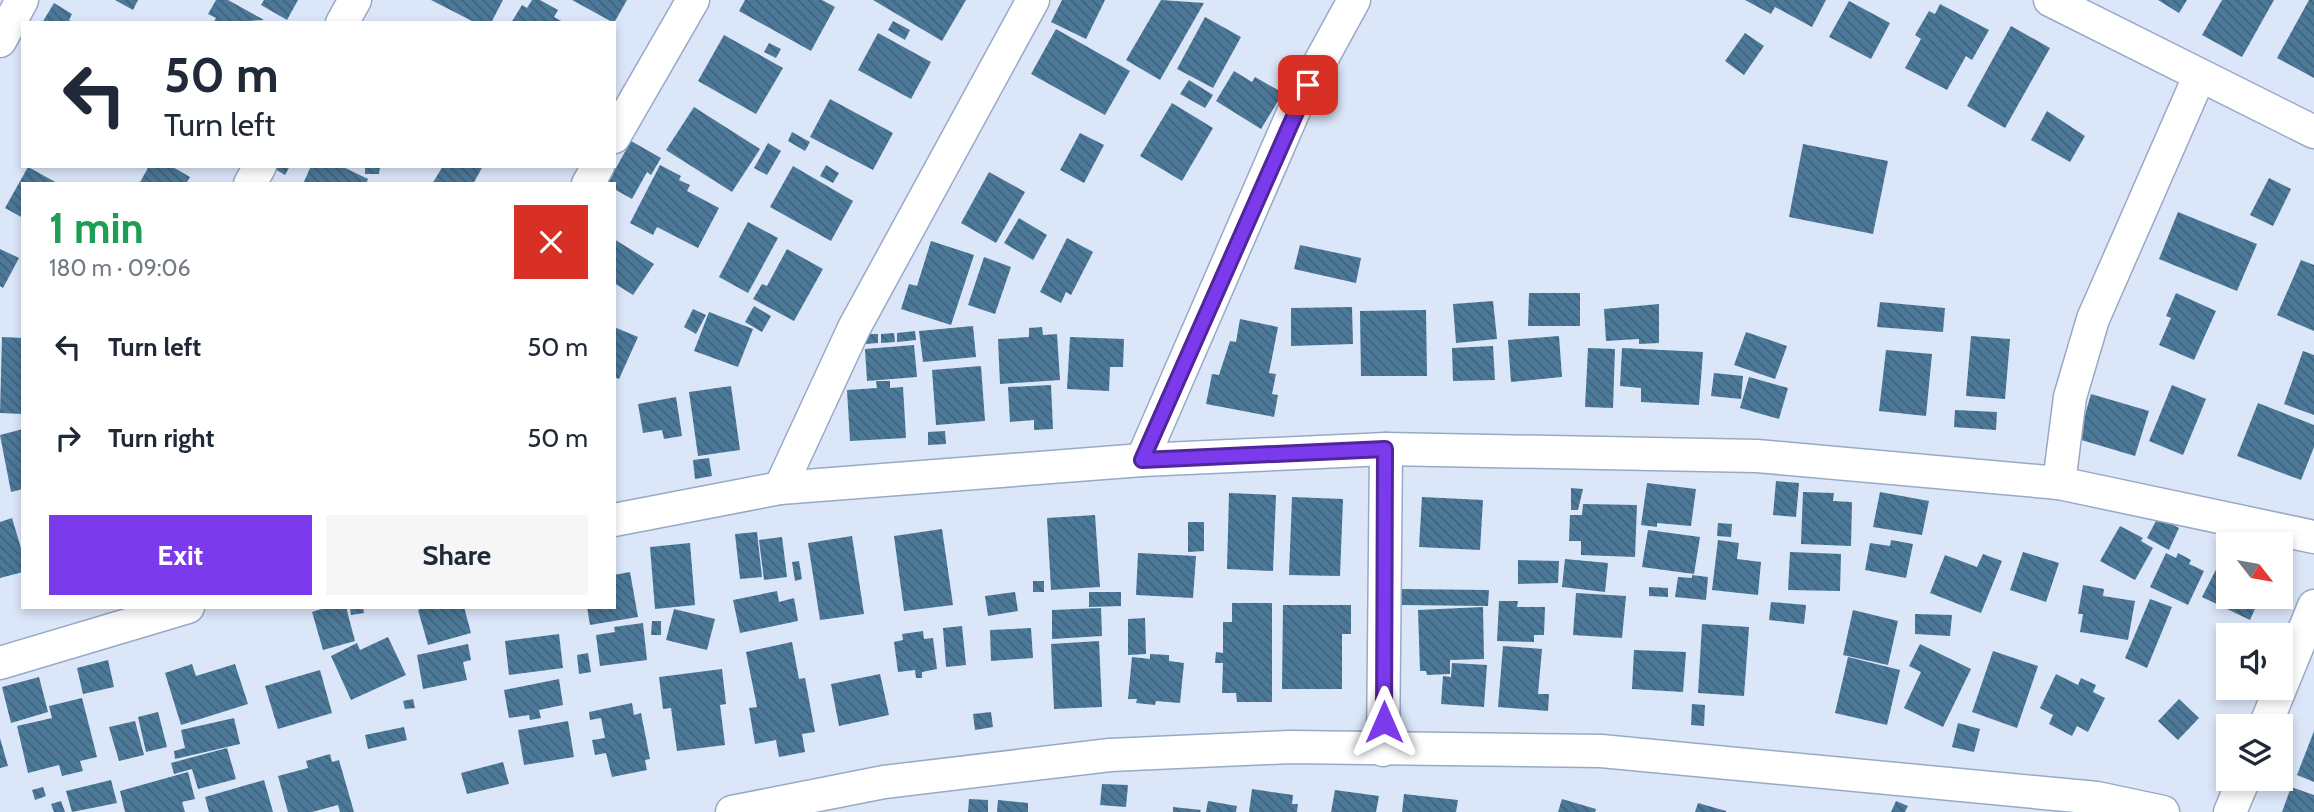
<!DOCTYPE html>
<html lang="en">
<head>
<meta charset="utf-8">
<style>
  :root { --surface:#fff; --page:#f6f6f7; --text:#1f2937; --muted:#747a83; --accent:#7c3aed }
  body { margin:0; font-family:Cabin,sans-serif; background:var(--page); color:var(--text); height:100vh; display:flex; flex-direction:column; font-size:26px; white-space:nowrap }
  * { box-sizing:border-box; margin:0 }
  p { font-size:23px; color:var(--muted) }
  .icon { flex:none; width:38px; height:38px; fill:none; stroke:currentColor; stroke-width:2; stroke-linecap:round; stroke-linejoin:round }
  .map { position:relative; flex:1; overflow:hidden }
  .sheet { position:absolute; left:21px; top:182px; width:595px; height:427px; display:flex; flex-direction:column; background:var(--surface); border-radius:0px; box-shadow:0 4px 10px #0003 }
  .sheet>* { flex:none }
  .banner { position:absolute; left:21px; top:21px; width:595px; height:147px; border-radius:0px; box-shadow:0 4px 10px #0003; background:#fff; color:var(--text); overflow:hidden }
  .needle { width:46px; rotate:121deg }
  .controls { position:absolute; left:2216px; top:532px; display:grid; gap:14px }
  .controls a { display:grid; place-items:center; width:77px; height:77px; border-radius:0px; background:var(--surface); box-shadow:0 4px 10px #0003; font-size:35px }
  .pin { position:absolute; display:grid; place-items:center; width:60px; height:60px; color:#fff; margin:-30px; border-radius:14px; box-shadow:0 4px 10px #0006 }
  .me { position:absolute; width:77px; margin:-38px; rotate:0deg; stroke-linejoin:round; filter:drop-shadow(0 0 5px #0008) }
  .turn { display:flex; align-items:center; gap:24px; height:147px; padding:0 28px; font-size:32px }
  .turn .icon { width:91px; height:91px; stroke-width:2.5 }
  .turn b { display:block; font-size:49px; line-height:60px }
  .round { display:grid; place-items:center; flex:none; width:74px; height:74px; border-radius:0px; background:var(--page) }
  .overview { display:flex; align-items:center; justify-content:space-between; height:119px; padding:0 28px }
  h1 { font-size:42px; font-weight:700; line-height:52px; color:#1e9e55 }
  .action { display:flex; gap:14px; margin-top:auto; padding:14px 28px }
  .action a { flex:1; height:80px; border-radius:0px; background:var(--accent); color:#fff; font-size:28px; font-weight:700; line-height:80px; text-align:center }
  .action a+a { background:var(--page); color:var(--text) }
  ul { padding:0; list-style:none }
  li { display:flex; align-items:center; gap:21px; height:91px; padding:0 28px }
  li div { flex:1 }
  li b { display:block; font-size:26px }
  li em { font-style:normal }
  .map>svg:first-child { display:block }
  .building { fill:url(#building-back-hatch) }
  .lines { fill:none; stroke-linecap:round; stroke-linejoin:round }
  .street-casing { stroke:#98a9c7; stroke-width:35 }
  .street { stroke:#fff; stroke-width:32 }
  .route-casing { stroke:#51269a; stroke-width:18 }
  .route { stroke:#7c3aed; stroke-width:12 }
</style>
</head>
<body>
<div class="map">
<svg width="2314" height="812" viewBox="0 0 2314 812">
  <defs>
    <pattern id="building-back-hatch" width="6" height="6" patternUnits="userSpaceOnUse" patternTransform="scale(1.75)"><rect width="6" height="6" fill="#4d7999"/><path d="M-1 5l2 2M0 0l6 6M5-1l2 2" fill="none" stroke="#3f627d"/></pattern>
  </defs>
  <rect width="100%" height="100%" fill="#dbe6f9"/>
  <g class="building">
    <path d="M115,0H138L133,10Z"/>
    <path d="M216,0H228L264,20L213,23L216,18L208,14Z"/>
    <path d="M264,0H298L287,20L261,5Z"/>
    <path d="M431,0H503L491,23H476Z"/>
    <path d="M532,0H540L558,10L554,17L565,23H511L522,5L527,8Z"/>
    <path d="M572,0H627L614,23Z"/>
    <path d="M745,0H822L835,7L811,51L739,11Z"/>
    <path d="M873,0H966L942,41Z"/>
    <path d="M1062,0H1105L1086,39L1051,22Z"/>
    <path d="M1161,0L1204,3L1160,80L1126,60Z"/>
    <path d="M1745,0H1826L1812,27L1775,7L1771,14Z"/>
    <path d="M2158,0H2187L2179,13Z"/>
    <path d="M2222,0H2274L2242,57L2202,35Z"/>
    <path d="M2309,0H2314V78L2277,58Z"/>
    <path d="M1849,1L1890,23L1871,59L1829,37Z"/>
    <path d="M54,3L72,14L69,20L75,23H42Z"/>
    <path d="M1940,4L1989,30L1972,60L1966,56L1947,90L1905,68L1921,39L1915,35L1929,11L1935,14Z"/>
    <path d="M1205,17L1241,37L1213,88L1177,69Z"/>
    <path d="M893,21L910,30L905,40L888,30Z"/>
    <path d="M2011,26L2050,48L2005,128L1967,106Z"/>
    <path d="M1056,29L1130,71L1105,115L1031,74Z"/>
    <path d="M878,33L931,62L911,99L858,70Z"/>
    <path d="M1745,33L1764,46L1744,75L1725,61Z"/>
    <path d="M724,35L783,68L756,114L698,81Z"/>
    <path d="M769,43L781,49L776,58L764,52Z"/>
    <path d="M1234,71L1252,82L1255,77L1283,93L1261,129L1216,101Z"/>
    <path d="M1189,80L1213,95L1205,108L1180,94Z"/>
    <path d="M830,99L893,133L873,170L810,137Z"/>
    <path d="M1172,103L1213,128L1182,181L1140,156Z"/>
    <path d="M694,107L760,149L732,192L666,150Z"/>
    <path d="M2047,111L2085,136L2070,162L2031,140Z"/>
    <path d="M792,132L810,142L805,151L788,141Z"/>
    <path d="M1080,133L1104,145L1084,183L1060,170Z"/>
    <path d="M631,141L661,158L651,175L647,172L632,199L614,189V184H607Z"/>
    <path d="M768,143L781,151L767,175L754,168Z"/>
    <path d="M1803,144L1888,161L1873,234L1789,217Z"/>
    <path d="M660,165L681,176L679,180L690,185L687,191L719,208L698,248L657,227L653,235L630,223Z"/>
    <path d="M826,165L839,173L833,183L820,176Z"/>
    <path d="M149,166H171L190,177L186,184H139Z"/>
    <path d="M276,166H290L285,175L275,169Z"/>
    <path d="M311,166H341L368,179L366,184H303Z"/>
    <path d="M365,166H380L379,174H365Z"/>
    <path d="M443,166H483L473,184H432Z"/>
    <path d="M793,166L853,201L831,241L770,207Z"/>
    <path d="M28,167L59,184H23V218L5,208Z"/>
    <path d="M989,172L1025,192L996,243L961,223Z"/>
    <path d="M2269,178L2291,189L2273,226L2250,215Z"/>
    <path d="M2178,212L2257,244L2237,291L2159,259Z"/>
    <path d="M1019,218L1047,235L1033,260L1004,243Z"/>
    <path d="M748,222L778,238L748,293L719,277Z"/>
    <path d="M1067,238L1093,252L1071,295L1066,292L1061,303L1040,292Z"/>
    <path d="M614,239L654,264L633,295L614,283Z"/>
    <path d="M931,241L974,255L951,325L901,309L909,284L917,286Z"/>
    <path d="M1300,245L1361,258L1356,283L1294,269Z"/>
    <path d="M0,249L19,258L3,288L0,286Z"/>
    <path d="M787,249L823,269L794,321L753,299L762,284L767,286Z"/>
    <path d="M984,257L1011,267L995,314L968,305Z"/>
    <path d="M2301,260L2314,265V331L2277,315Z"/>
    <path d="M1529,293H1580V326H1528Z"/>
    <path d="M2176,293L2216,311L2194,360L2159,345L2171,318L2166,316Z"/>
    <path d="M1493,301L1497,339L1456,343L1453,304Z"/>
    <path d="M1880,302L1945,308L1943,332L1877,327Z"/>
    <path d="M1659,304V343L1639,344V339L1606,341L1604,309Z"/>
    <path d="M754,306L771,316L762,332L745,322Z"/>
    <path d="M1352,307L1353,344L1291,346V308Z"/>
    <path d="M693,309L706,315L696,334L684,327Z"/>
    <path d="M1426,310L1427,376H1361L1360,311Z"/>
    <path d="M709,312L753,329L738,367L694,351Z"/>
    <path d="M1240,319L1278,327L1269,373L1276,374L1272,394L1278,395L1274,417L1206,404L1212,374L1219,375L1230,341L1236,342Z"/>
    <path d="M973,326L976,357L923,362L919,331Z"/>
    <path d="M614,327L638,337L619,379L614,377Z"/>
    <path d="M1042,327L1043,335L1057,334L1060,380L1000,384L998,339L1029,337V328Z"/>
    <path d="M915,331L916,340L897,342V333Z"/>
    <path d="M1746,332L1787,346L1775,379L1734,365Z"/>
    <path d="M894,333L895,342L881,343V334Z"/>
    <path d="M864,334H878V343L865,344Z"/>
    <path d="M1559,336L1562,377L1511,382L1508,340Z"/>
    <path d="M1971,336L2010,339L2005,399L1966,396Z"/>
    <path d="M2,337L23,338V414L0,413Z"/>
    <path d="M1070,337L1124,339L1123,367H1110L1109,391L1067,389Z"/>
    <path d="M914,345L917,377L867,381L865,349Z"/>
    <path d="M1493,346L1495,380L1453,381L1452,348Z"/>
    <path d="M1588,348L1615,349L1613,408L1585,407Z"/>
    <path d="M1622,348L1703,352L1699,405L1641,402V388L1620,386Z"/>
    <path d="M1886,350L1932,354L1926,416L1879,411Z"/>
    <path d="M2303,351L2314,355V415L2284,404Z"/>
    <path d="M981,366L985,421L936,425L932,370Z"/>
    <path d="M1714,373L1743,376L1741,399L1711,396Z"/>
    <path d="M1749,377L1788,388L1779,419L1740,408Z"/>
    <path d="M876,381H890V388L903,387L906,438L850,441L847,390L877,388Z"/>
    <path d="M1051,385L1053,429L1034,430V420L1010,422L1008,387Z"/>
    <path d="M2172,385L2206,399L2183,455L2149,441Z"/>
    <path d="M731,386L740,450L698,456L689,392Z"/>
    <path d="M2091,394L2149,411L2135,456L2078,439Z"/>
    <path d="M676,397L682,436L664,439L662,430L643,433L638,404Z"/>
    <path d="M2258,403L2314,425V447L2301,480L2237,456Z"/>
    <path d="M1955,410L1997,412L1996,430L1954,427Z"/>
    <path d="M23,429V489L11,492L0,435Z"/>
    <path d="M945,431L946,444L928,445V432Z"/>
    <path d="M709,458L712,476L695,479L693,460Z"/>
    <path d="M1776,481L1799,483L1796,517L1773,515Z"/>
    <path d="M1647,483L1696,489L1691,526L1657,523V527L1641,525Z"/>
    <path d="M1571,488L1583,489L1578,510H1571Z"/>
    <path d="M1803,492L1834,493L1833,501L1852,502L1851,546L1801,544Z"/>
    <path d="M1880,492L1929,501L1922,535L1873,527Z"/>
    <path d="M1229,493L1276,495L1273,571L1227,569Z"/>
    <path d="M1292,497L1343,499L1340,576L1289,575Z"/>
    <path d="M1422,497L1483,500L1480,550L1419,547Z"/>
    <path d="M1583,504L1637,505L1635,557L1581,555V541H1569L1570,515H1582Z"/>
    <path d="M1095,515L1100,587L1051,590L1047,518Z"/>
    <path d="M2158,517L2179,528L2169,550L2147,538Z"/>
    <path d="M12,518L23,555V572L0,578V522Z"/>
    <path d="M1188,522H1204V551L1188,552Z"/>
    <path d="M1718,523L1732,524L1731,537L1717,536Z"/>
    <path d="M2120,526L2143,538L2141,541L2153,548L2135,580L2100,561Z"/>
    <path d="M942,529L953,605L904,611L894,536Z"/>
    <path d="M1648,530L1700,537L1694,574L1642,567Z"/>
    <path d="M757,532L762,577L740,579L735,534Z"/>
    <path d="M852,536L864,614L820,620L808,543Z"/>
    <path d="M782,537L787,577L764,580L759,540Z"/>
    <path d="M1718,540L1739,543L1737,559L1761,562L1758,595L1712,590Z"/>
    <path d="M1891,540L1913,544L1906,578L1865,570L1870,543L1890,546Z"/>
    <path d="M690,543L695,605L655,609L650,547Z"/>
    <path d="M2228,546V597H2252L2258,602L2250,620L2202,597Z"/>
    <path d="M1790,552L1841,554L1840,591L1788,590Z"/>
    <path d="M2023,552L2059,563L2046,602L2010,590Z"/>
    <path d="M1138,553L1196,556L1193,598L1136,595Z"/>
    <path d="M2166,553L2176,558L2178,553L2191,560L2189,564L2204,571L2188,605L2150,587Z"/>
    <path d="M1983,554L2002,561L1981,613L1930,593L1945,555L1977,567Z"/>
    <path d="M1565,559L1608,563L1605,592L1562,587Z"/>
    <path d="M1518,560L1559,561L1558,583L1518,584Z"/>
    <path d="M799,561L802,579L795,581L792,562Z"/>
    <path d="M630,572L638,617L590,625L587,607H614V575Z"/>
    <path d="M1692,575L1708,577L1706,600L1675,597L1678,577L1692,578Z"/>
    <rect x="1033" y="581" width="11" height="11"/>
    <path d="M2083,585L2104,589L2103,596L2135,601L2128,640L2080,632L2083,614H2078Z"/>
    <path d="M1649,587L1668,588V597L1649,596Z"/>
    <path d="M1402,589L1489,590L1488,606L1402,605Z"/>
    <path d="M777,591L779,602L794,598L798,621L740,633L733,600Z"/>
    <path d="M1015,592L1018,611L988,616L985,596Z"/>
    <path d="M1089,592H1121V606L1089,607Z"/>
    <path d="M1576,593L1626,596L1622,638L1573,635Z"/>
    <path d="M2150,599L2172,607L2147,668L2125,658Z"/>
    <path d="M1499,601H1518L1517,607H1545L1544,635H1534V642L1497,641Z"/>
    <path d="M1771,602L1806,605L1804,624L1769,620Z"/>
    <path d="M1232,603H1272V702H1237L1236,693H1222L1223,663H1215L1216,652L1223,653V622H1232Z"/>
    <path d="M1283,605H1351V634H1342V689H1282Z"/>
    <path d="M328,607H346L355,641L323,650L312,612Z"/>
    <path d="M350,607H363L364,613L351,615Z"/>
    <path d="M426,607H464L471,633L428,645L418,610Z"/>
    <path d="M1483,607L1484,659L1450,660V674L1427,675L1426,671H1420L1418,610Z"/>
    <path d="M1101,608L1102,636L1052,639V610Z"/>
    <path d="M674,609L715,619L707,650L666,640Z"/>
    <path d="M1853,610L1898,621L1888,665L1843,655Z"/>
    <path d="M1915,614L1952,615L1950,636L1915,634Z"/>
    <path d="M1145,618L1146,654L1128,655V619Z"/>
    <path d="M652,621H661V635H651Z"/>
    <path d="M643,623L647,660L600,666L596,635L615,632L614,627Z"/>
    <path d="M1702,624L1749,627L1744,696L1698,693Z"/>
    <path d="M962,626L966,665L946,667L943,628Z"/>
    <path d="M1031,628L1033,658L991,661L990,630Z"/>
    <path d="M923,631L924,639L933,638L937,669L922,672V678H916L915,670L898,672L894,642L903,640L902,634Z"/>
    <path d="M559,634L563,668L509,675L505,641Z"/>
    <path d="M388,637L406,675L351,700L331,656L357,643L360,650Z"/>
    <path d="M1099,641L1102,707L1054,709L1051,644Z"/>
    <path d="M792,642L799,679L805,678L815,732L802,734L805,752L779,757L776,740L755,744L749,708L757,707L746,652Z"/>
    <path d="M468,644L471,660L463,662L467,680L423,689L417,655Z"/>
    <path d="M1920,644L1971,669L1943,727L1904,708L1921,672L1909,666Z"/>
    <path d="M1503,646L1542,649L1538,694H1549L1548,711L1498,707Z"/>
    <path d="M1634,650L1686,652L1683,692L1632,689Z"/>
    <path d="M1993,651L2038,666L2017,728L1972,712Z"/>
    <path d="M588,653L591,672L579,674L577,655Z"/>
    <path d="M1150,654L1169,655V661L1184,663L1180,703L1156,701L1155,705L1136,703L1137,699H1128L1132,657L1150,659Z"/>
    <path d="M1848,657L1900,670L1887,725L1835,713Z"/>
    <path d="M108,660L114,687L83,694L77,668Z"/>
    <path d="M1452,663L1487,665L1484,707L1441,704L1443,676L1451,677Z"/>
    <path d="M192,664L196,676L235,664L248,704L181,725L165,673Z"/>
    <path d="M722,669L726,704L720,705L725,745L677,751L671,708L663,709L659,677Z"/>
    <path d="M320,670L332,713L278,729L265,686Z"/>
    <path d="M880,674L889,715L839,726L831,684Z"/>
    <path d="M2056,674L2078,685L2081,678L2096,685L2093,692L2105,698L2088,732L2077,726L2072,736L2049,724L2053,715L2040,708Z"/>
    <path d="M39,677L48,712L11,723L2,687Z"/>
    <path d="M559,679L563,705L539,710L541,718L530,720L529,715L509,718L504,690Z"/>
    <path d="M82,698L97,757L80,761L83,771L62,776L59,765L28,773L17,726L52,718L49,706Z"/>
    <path d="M413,699L415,708L405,709L403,701Z"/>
    <path d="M2179,699L2199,718L2178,740L2158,721Z"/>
    <path d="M632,703L634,715L641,713L650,759L645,760L647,770L612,777L606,753L595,755L592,740L605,738L601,718L590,720L589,712Z"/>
    <path d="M1692,704L1705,705L1704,726L1691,725Z"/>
    <path d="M158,712L167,747L146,752L138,717Z"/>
    <path d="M991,712L993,727L975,730L973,714Z"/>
    <path d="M234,718L240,744L175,759L174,751L185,748L181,730Z"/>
    <path d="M135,721L144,755L119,761L109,727Z"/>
    <path d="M568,721L574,757L524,765L518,730Z"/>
    <path d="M1958,723L1980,729L1974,752L1952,747Z"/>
    <path d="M404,727L407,740L368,749L365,735Z"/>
    <path d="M2314,731V782L2297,775Z"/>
    <path d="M0,738L8,766L0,768Z"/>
    <path d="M227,748L236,779L198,789L192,769L174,774L171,763Z"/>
    <path d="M330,754L332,762L339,760L354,812H340L338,805L312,812H288L278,776L308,768L306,761Z"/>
    <path d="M503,762L509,784L467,794L461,773Z"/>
    <path d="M188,772L195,799L182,802L185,812H125L120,791Z"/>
    <path d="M111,780L117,803L72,812L66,791Z"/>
    <path d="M264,780L273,812H209L205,797Z"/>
    <path d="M1102,784L1128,785L1126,807L1100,805Z"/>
    <path d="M43,787L46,796L35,800L32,790Z"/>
    <path d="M2291,787L2314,795V812H2282Z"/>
    <path d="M1252,789L1293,795L1292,804H1298L1297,812H1249Z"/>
    <path d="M1335,790L1379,796L1376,812H1331Z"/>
    <path d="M1404,794L1458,800L1456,812H1402Z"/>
    <path d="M969,799L988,800V812H968Z"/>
    <path d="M1562,799L1596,809L1595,812H1558Z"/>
    <path d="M998,800L1028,803V812H997Z"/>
    <path d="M61,801L65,812H54L51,804Z"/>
    <path d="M1208,801L1237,806L1236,812H1206Z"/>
    <path d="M1896,801L1908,806L1905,812H1891Z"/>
    <path d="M1698,803L1726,811V812H1695Z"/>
    <path d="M1173,807L1201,810L1200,812H1173Z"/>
  </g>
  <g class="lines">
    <defs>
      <g id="street">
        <path d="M2050,0L2314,132"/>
        <path d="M342,23L355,0"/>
        <path d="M0,41L22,0"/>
        <path d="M614,137L693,0"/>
        <path d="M250,184L260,166"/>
        <path d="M588,184L598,166"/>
        <path d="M1142,460L1296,106L1354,0"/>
        <path d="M2059,483L2070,397L2093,319L2199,77"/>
        <path d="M780,488L854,328L1033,0"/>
        <path d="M614,520L780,488L1142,460L1386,449L1757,456L2059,483L2314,537"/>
        <path d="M0,663L188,607"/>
        <path d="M2265,726L2314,606"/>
        <path d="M1383,750L1386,449"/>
        <path d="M732,812L884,782L1110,755L1290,747L1601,751L2097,798L2163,812"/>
        <path d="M2230,812L2244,779"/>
      </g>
    </defs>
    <use href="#street" class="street-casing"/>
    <use href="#street" class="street"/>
  </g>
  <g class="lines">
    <defs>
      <path id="route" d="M1308,85L1142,460L1385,449L1384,722"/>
    </defs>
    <use href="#route" class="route-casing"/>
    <use href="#route" class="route"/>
  </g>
</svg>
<div class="controls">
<a><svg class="needle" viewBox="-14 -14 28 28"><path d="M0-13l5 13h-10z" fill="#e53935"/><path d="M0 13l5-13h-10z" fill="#747a83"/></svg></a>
<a><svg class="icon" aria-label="sound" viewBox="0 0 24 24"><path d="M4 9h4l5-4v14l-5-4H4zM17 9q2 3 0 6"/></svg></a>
<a><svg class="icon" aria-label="layers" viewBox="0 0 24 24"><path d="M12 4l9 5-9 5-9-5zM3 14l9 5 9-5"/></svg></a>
</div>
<div class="pin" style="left:1308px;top:85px;background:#d93025"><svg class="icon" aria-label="arrive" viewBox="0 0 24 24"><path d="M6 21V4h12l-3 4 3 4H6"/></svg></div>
<svg class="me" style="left:1384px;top:722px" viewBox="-20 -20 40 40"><path d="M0-17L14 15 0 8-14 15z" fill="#7c3aed" stroke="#fff" stroke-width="4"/></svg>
<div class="banner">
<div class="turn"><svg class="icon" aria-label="left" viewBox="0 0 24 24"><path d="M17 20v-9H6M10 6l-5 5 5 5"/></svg><div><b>50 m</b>Turn left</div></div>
</div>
<section class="sheet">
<div class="overview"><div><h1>1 min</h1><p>180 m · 09:06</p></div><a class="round" style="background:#d93025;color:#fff"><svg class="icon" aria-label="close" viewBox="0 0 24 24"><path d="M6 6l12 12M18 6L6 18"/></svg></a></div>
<ul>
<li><svg class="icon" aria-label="left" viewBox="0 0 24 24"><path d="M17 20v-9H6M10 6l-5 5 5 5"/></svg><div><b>Turn left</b></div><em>50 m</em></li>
<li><svg class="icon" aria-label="right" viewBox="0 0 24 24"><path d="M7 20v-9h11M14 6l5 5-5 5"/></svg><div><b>Turn right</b></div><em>50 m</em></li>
</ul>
<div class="action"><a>Exit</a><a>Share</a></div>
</section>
</div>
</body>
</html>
